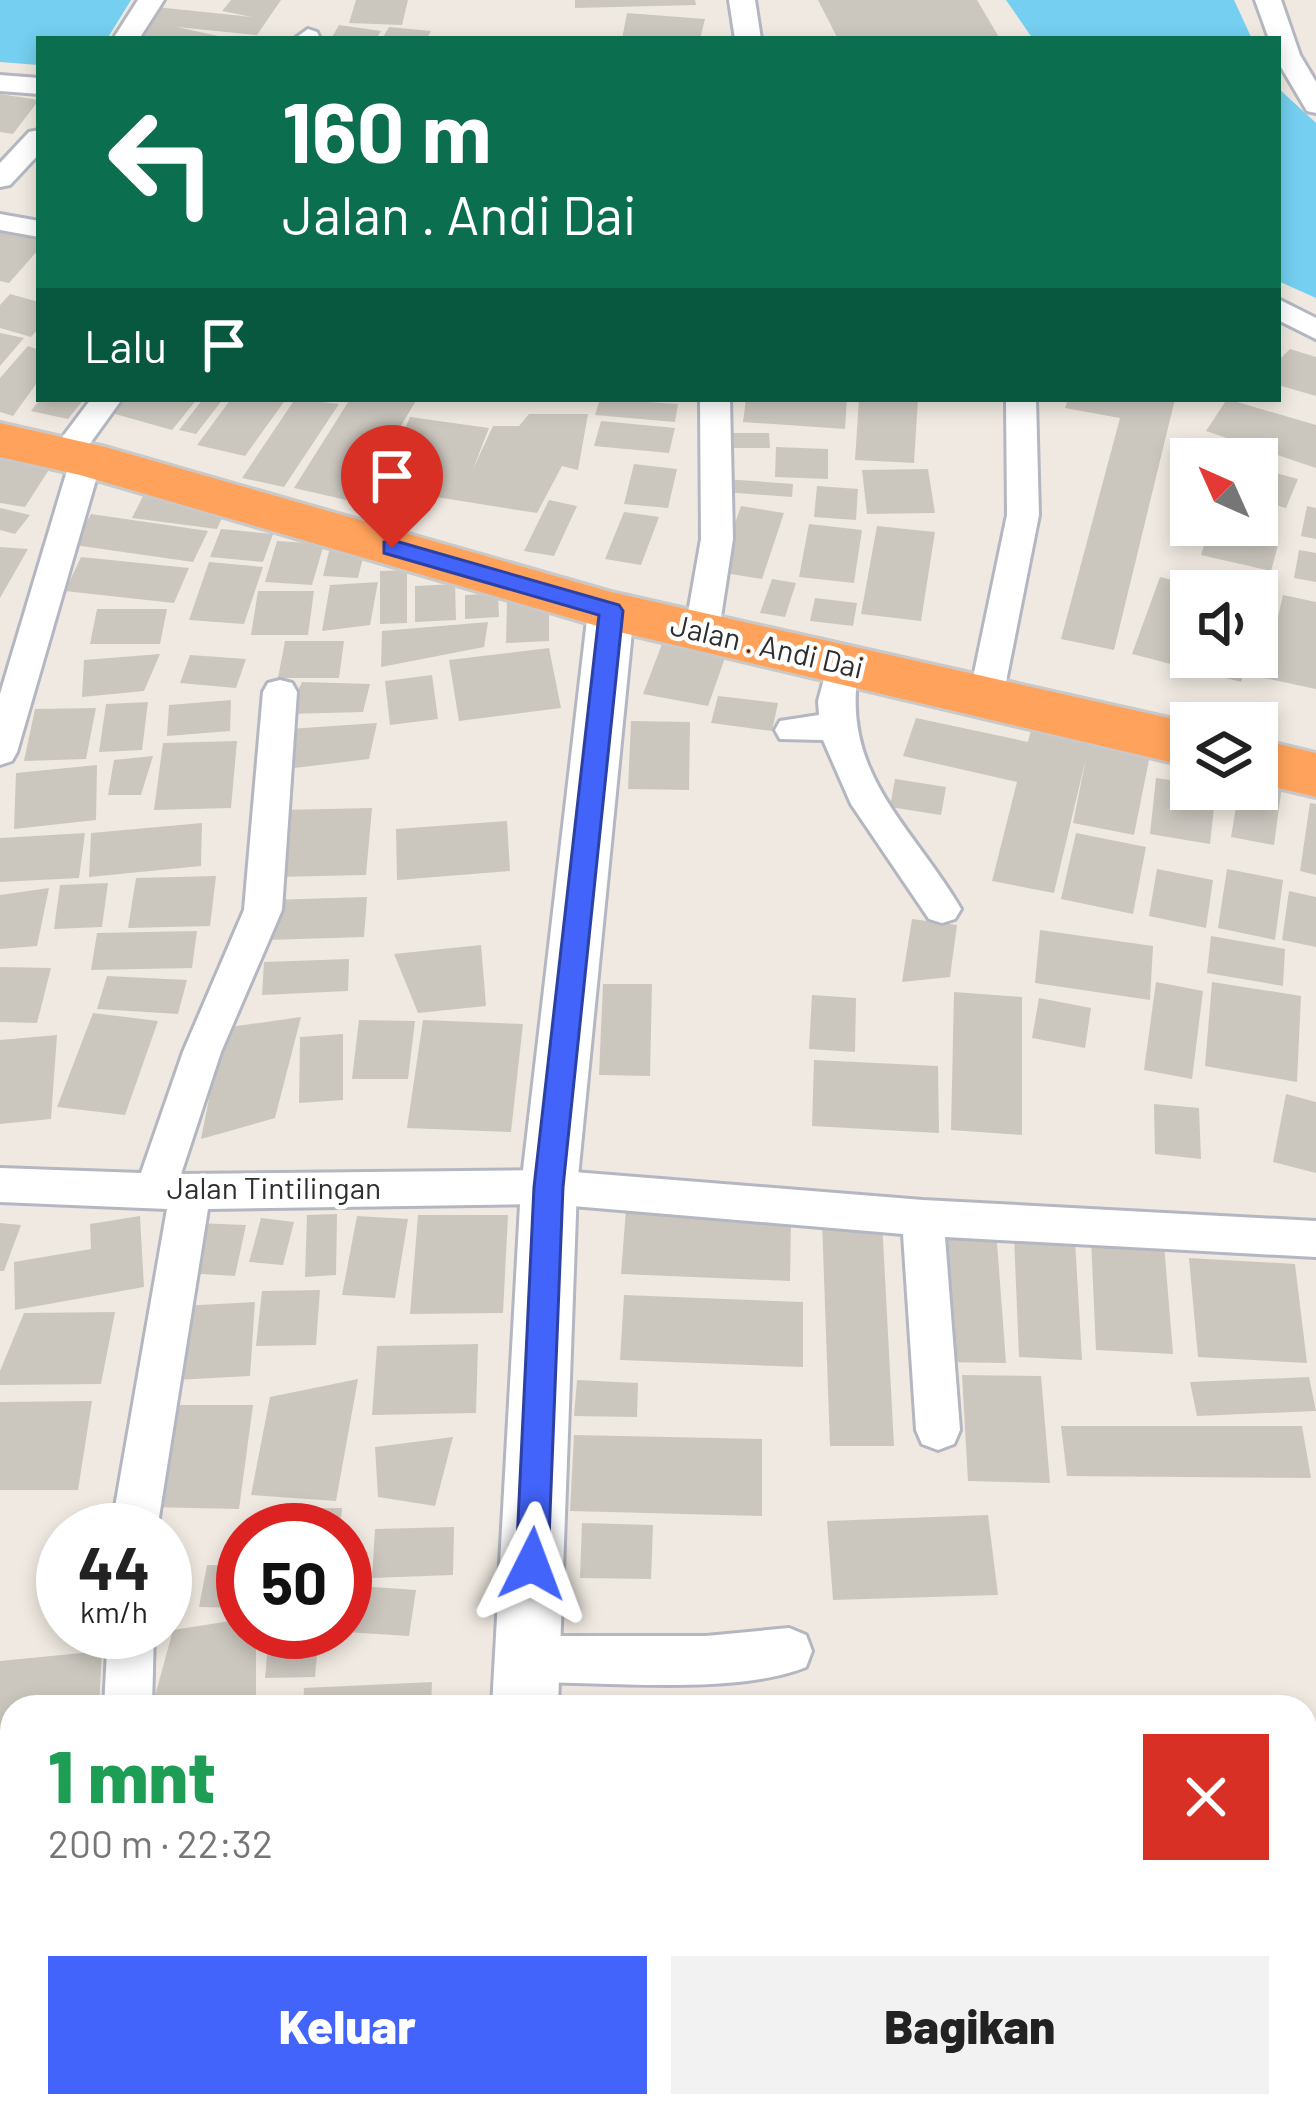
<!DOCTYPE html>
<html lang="id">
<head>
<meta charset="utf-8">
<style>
  :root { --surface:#fff; --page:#f2f2f2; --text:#222; --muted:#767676; --accent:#4264fb }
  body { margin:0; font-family:Barlow,sans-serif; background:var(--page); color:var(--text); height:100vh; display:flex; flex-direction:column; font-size:45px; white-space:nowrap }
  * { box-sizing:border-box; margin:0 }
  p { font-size:39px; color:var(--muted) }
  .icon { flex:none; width:66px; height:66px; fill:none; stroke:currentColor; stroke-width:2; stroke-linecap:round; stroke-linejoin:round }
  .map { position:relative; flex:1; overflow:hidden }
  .panel { position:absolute; left:0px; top:1695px; width:1317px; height:423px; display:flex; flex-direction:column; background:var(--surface); border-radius:36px 36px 0 0; box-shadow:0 6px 18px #0003 }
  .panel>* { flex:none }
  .guide { position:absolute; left:36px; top:36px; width:1245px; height:366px; border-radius:0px; box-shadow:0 6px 18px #0003; background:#0b6e4f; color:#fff; overflow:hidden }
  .needle { width:78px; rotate:315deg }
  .fabs { position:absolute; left:1170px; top:438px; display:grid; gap:24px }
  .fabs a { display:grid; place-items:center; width:108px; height:108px; border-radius:0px; background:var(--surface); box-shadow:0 6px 18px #0003; font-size:60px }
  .speed { position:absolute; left:36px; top:1503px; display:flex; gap:24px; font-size:60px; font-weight:700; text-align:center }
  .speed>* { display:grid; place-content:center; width:156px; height:156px; border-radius:50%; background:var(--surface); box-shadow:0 6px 18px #0003; line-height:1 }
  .speed small { font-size:30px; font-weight:400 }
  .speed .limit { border:18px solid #d22; background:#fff; color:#111 }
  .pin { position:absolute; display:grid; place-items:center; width:102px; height:102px; color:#fff; margin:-123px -51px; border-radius:50% 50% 50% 0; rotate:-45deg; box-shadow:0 0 12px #0007 }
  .pin .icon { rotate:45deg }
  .me { position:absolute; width:132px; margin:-66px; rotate:3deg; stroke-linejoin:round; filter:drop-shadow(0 0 9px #0008) }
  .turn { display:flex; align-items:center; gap:42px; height:252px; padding:0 48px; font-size:54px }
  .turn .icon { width:156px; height:156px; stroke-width:2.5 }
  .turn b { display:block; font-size:84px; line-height:102px }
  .then { display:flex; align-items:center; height:114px; padding:0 48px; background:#0003; gap:24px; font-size:45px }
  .round { display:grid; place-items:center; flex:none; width:126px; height:126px; border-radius:0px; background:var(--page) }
  .headline { display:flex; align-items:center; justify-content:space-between; height:204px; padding:0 48px }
  h1 { font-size:72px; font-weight:800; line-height:90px; color:#1e9e55 }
  .cta { display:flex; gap:24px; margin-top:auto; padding:24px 48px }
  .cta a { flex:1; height:138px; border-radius:0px; background:var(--accent); color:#fff; font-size:48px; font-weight:800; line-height:138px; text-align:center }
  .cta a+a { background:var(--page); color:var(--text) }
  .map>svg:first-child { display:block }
  .water { fill:#75cff0 }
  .building { fill:#cbc7bf }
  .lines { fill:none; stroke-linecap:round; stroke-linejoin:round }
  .street-casing { stroke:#b4b7c1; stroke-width:6 }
  .secondary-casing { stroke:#b4b7c1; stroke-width:6 }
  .highway-casing { stroke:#c9c9c9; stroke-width:6 }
  .street { fill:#fff; fill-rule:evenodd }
  .secondary { fill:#fff; fill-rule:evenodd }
  .highway { fill:#ffa35c; fill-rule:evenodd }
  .route { fill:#4264fb; stroke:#2b41a3; stroke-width:3 }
  .labels { text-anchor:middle; stroke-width:9; stroke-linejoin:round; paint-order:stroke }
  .street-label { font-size:30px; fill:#2e2e2e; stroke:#fff }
</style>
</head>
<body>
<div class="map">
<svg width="1316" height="2117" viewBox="0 0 1316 2117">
  <rect width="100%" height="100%" fill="#efe9e1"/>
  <g class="water">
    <path d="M0,0H131L107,39H39V65L0,62Z"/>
    <path d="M1006,0H1234L1252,39H1033Z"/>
    <path d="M1278,88L1316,123V298L1278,281Z"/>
  </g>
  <g class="building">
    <path d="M231,0H281L257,35L177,27L232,39H134L156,7L252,17L222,11Z"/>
    <path d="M356,0H408L402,25L349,23Z"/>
    <path d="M575,0H695L696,5L575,8Z"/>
    <path d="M818,0H977L1000,39H838Z"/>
    <path d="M627,13L705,19L700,39H622Z"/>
    <path d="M339,25L381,31L376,39H331Z"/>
    <path d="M389,27L431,31L427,39H382Z"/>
    <path d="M0,94L39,100L13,134L0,132Z"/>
    <path d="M0,231L39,239V249L9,283L0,281Z"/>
    <path d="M10,294L39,302V328L31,337L0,328V305Z"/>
    <path d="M0,333L24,338L0,366Z"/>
    <path d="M28,346L39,350V380L13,416L0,412V378Z"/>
    <path d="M1290,349L1316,357V396L1278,385V361Z"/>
    <path d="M40,399H84L68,419L31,411Z"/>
    <path d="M120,399H197L172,430L108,412Z"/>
    <path d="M203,399H223L196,434L179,430Z"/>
    <path d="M231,399H286L245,456L197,445Z"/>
    <path d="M295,399L339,404L284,487L242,478Z"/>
    <path d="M350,399H417L355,502L294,488Z"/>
    <path d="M600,399L678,404L675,422L595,415Z"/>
    <path d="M746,399H847L845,429L743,422Z"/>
    <path d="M859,399H918L914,463L855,460Z"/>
    <path d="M1068,399H1175L1114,650L1061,639L1120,418L1065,408Z"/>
    <path d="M1227,399L1316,425V468L1206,431Z"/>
    <path d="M529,414H588L578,470L562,466L537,513L379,488L410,417L489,428L473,469L493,426H519Z"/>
    <path d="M601,421L675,428L669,453L594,446Z"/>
    <path d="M733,433H769L770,448H734Z"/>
    <path d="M776,447L828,449V479L775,477Z"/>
    <path d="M0,459L50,468L25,507L0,503Z"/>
    <path d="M634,464L677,469L668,508L624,504Z"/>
    <path d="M1257,468L1298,479L1286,508L1257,500Z"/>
    <path d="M928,469L935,513L867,514L862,470Z"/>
    <path d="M725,479L793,484L792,497L723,492Z"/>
    <path d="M817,486L858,489L856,520L814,517Z"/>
    <path d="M145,492L229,502L217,529L132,518Z"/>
    <path d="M549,500L577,506L554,556L524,551Z"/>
    <path d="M741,506L784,513L762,579L718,572Z"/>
    <path d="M1307,506L1316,508V539L1301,536Z"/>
    <path d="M0,508L30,515L15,534L0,530Z"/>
    <path d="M624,512L659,517L641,565L605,559Z"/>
    <path d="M91,514L208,531L193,562L74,545Z"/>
    <path d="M809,524L862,530L854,583L799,577Z"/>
    <path d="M877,526L935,532L921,621L861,614Z"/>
    <path d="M221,529L273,534L263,562L210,557Z"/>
    <path d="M1209,529L1278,545L1271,571L1201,555Z"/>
    <path d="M277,541L324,544L312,585L265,582Z"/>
    <path d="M0,547L28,549L0,598Z"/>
    <path d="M330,547L365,549L358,578L323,576Z"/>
    <path d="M1299,550L1316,553V582L1294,578Z"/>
    <path d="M81,557L189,568L174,603L65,591Z"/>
    <path d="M209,562L263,567L244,624L189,620Z"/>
    <path d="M407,570V623L380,624V571Z"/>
    <path d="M1160,577L1210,589L1191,591V657H1248L1241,682L1132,654Z"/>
    <path d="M772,579L796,583L785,617L760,613Z"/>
    <path d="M378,582L370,625L322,631L330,585Z"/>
    <path d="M455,584L456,620L415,622V586Z"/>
    <path d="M258,591H314L308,635H251Z"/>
    <path d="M498,593L499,617L465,619V595Z"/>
    <path d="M1283,595L1316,602V689L1264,678Z"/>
    <path d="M815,598L857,603L853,626L810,621Z"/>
    <path d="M549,600V641L506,643L507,601Z"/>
    <path d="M97,609H167L160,644H90Z"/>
    <path d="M488,622L484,647L381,667L382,631Z"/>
    <path d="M285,641H344L339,678H278Z"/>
    <path d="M662,644L726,655L708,706L643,694Z"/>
    <path d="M549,648L561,708L459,721L449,660Z"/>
    <path d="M160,654L144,691L82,697L84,660Z"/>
    <path d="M190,655L246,659L236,688L180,683Z"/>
    <path d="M432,675L438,719L390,725L385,681Z"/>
    <path d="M302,682L370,684L363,712L287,714Z"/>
    <path d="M718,696L778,703L772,731L711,723Z"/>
    <path d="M231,700L230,731L167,736L169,705Z"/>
    <path d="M148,702L142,750L99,752L106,704Z"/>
    <path d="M96,708L86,759L24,761L35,709Z"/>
    <path d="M1034,717L1151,750L1134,835L1073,823L1086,758L1054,893L992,881L1017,782L903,756L916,718L1028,742Z"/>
    <path d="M631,721L690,722L689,790L628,789Z"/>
    <path d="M377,723L369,759L286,769L289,729Z"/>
    <path d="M237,741L231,808L154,810L163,743Z"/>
    <path d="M153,756L141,795H108L114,760Z"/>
    <path d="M97,765L96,820L14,829L16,773Z"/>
    <path d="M1257,773L1283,778L1274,845L1231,837L1239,789H1257Z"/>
    <path d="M1156,778L1191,783V789H1216L1210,844L1150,834Z"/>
    <path d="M895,779L946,787L941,815L890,807Z"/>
    <path d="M1310,803L1316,804V875L1300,871Z"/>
    <path d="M372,808L366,875L273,877L281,810Z"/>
    <path d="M507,821L510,871L397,880L396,829Z"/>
    <path d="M202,823L201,866L89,877L91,833Z"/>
    <path d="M85,833L79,878L0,882V838Z"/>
    <path d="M1076,833L1146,847L1133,914L1061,899Z"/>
    <path d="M1157,869L1213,880L1206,928L1149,916Z"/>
    <path d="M1227,869L1283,880L1275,940L1218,928Z"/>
    <path d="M216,876L210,926L128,928L136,878Z"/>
    <path d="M108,883L102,927L54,929L60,885Z"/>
    <path d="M49,888L37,946L0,949V895Z"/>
    <path d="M1289,891L1316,897V947L1282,940Z"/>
    <path d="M367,897L364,937L266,940L270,900Z"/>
    <path d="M912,919L957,925L950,977L902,982Z"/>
    <path d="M1040,930L1153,946L1150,1000L1035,983Z"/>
    <path d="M197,931L192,968L91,970L97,933Z"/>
    <path d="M1211,936L1285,949L1283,986L1207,973Z"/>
    <path d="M481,945L486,1006L418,1013L394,954Z"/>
    <path d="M349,959L348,991L262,995L264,962Z"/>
    <path d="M0,967L51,968L37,1023L0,1022Z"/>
    <path d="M107,976L187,980L178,1014L97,1009Z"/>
    <path d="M1156,982L1203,991L1192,1079L1144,1070Z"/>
    <path d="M1212,982L1301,996L1297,1082L1205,1066Z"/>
    <path d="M603,984H652L650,1076L599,1075Z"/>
    <path d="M954,992L1022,997V1135L951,1130Z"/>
    <path d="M812,995L856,998L855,1052L809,1049Z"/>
    <path d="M1039,998L1091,1008L1085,1048L1032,1038Z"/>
    <path d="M93,1013L158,1021L125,1115L57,1107Z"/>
    <path d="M301,1017L275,1118L201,1139L223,1028Z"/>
    <path d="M359,1020L415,1021L408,1079H352Z"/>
    <path d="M423,1020L523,1024L511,1132L407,1128Z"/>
    <path d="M343,1034V1100L299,1103L300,1037Z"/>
    <path d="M57,1035L51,1119L0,1124V1040Z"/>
    <path d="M814,1060L938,1066L939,1133L812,1126Z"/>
    <path d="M1286,1094L1316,1102V1173L1273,1162Z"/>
    <path d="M1154,1104L1199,1108L1201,1159L1155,1154Z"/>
    <path d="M626,1209L791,1217L790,1281L621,1274Z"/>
    <path d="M337,1214L336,1275L305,1277L307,1215Z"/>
    <path d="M418,1215H508L503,1313L410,1314Z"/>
    <path d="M140,1216L144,1287L15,1310L14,1262L91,1249L90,1224Z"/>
    <path d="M357,1216L408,1219L395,1298L342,1295Z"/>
    <path d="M261,1218L294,1222L283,1265L249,1262Z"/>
    <path d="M822,1221H882L894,1446H830Z"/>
    <path d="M0,1223L21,1225L4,1271H0Z"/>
    <path d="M196,1223L246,1225L235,1276L185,1273Z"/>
    <path d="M933,1228L996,1229L1006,1363L941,1362Z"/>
    <path d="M1014,1237L1075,1240L1082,1360L1019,1357Z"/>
    <path d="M1091,1240L1164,1244L1173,1354L1096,1350Z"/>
    <path d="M1189,1258L1295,1264L1307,1363L1198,1357Z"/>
    <path d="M320,1290L316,1345L256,1346L262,1291Z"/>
    <path d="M624,1295L803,1302V1367L620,1360Z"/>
    <path d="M255,1302L250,1376L175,1380L181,1306Z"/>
    <path d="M115,1312L101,1384L0,1385V1371L24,1313Z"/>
    <path d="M478,1344L476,1413L372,1415L377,1346Z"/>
    <path d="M962,1375L1041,1376L1050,1483L968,1481Z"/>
    <path d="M1309,1377L1316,1411L1197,1416L1190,1382Z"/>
    <path d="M358,1379L336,1501L251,1495L270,1397Z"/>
    <path d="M577,1380L638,1383L637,1417L574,1416Z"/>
    <path d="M92,1401L78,1490H0V1402Z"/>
    <path d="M164,1405H253L239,1509L147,1507Z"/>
    <path d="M1061,1426H1302L1311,1478L1067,1476Z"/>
    <path d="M574,1435L762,1439V1516L570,1511Z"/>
    <path d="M453,1437L435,1506L378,1497L375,1447Z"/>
    <path d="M342,1508L340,1530H271L273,1509Z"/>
    <path d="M988,1515L998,1595L833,1600L827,1521Z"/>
    <path d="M582,1523L653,1525L651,1579L580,1578Z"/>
    <path d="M454,1527L453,1575L372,1578L375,1529Z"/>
    <path d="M207,1565L243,1566V1608L199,1607Z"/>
    <path d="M345,1585L416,1590L409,1636L345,1632Z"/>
    <path d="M243,1619V1632H256V1707H152L173,1630Z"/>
    <path d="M269,1632H319L315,1677L265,1678Z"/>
    <path d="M102,1651L99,1707H12V1733L0,1734V1661Z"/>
    <path d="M432,1682L431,1707H303L304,1688Z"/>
    <rect x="1305" y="1749" width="11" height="123"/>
    <path d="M12,1754V1854L0,1855V1755Z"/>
    <path d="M1305,2029H1316V2117H1254L1252,2106H1305Z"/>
    <path d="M1,2042L12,2044V2106H43L39,2117H0Z"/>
    <path d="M49,2106H87L128,2117H45Z"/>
    <path d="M258,2106H416V2117H257Z"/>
    <path d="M624,2106H763V2117H623Z"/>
    <rect x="779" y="2106" width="86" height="11"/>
  </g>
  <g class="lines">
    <defs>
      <g id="street">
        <path d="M138,0H164L139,39H113Z"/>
        <path d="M729,0H755L761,39H735Z"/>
        <path d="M1255,0H1281L1300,55L1316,82V113L1307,111L1278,62V39H1269Z"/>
        <path d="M308,29L317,32L320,39H294Z"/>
        <path d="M0,75L39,78V94L0,91Z"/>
        <path d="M39,130V154L10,185L0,187V163L29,132Z"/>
        <path d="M0,214L39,221V237L0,230Z"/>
        <path d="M1278,299L1316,318V339L1278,320Z"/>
        <path d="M91,399H122L86,449L102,459L17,752L12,761L0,765V694L69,464L54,462L49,455Z"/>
        <path d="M700,399H730L733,539L719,630L714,638H690L685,630L701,539Z"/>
        <path d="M1006,399H1036L1039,515L1003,697L998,706L986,709L974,706L969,697L1007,515Z"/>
        <path d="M842,654L854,657L859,666C840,769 905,819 955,899L961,909L955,919L942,923L929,919L851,804L823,740L780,739L775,730L780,721L819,715L818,701L830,657Z"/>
        <path d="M280,680L292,683L297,692L282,910L221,1052L181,1174L549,1170L923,1200L1316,1221V1257L945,1237L960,1430L954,1444L938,1450L922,1444L916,1430L903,1234L549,1204L208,1209L157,1530H111L167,1209L0,1202V1168L141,1173L183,1052L244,910L263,692L268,683Z"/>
        <path d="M789,1628L806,1635L812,1651L806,1667C738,1695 604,1682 528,1682L511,1675L505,1659L511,1643L528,1636H706Z"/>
        <path d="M108,1632H154L152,1707H104Z"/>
      </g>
      <g id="secondary">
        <path d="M611,595L627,600L634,611L577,1187L558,1707H492L521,1187L588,611L595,600Z"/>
        <path d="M469,2106H543L542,2117H468Z"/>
      </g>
      <g id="highway">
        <path d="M0,423L105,447L611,592L1191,723V767L611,630L80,475L0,457Z"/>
        <path d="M1257,739L1316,753V797L1257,783Z"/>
      </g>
    </defs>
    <use href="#street" class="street-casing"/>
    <use href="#secondary" class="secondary-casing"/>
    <use href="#highway" class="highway-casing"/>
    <use href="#street" class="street"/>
    <use href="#secondary" class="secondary"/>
    <use href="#highway" class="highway"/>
  </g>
  <path class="route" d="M392,540L619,605L623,611L563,1187L548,1564L543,1575L532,1580L521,1575L516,1564L534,1187L599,615L384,553V542Z"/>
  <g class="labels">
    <g class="street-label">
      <text transform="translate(767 647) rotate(13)" y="10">Jalan . Andi Dai</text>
      <text x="274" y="1199">Jalan Tintilingan</text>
    </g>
  </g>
</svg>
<div class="fabs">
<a><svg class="needle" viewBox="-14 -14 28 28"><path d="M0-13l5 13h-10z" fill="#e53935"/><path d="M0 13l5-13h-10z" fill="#767676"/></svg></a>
<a><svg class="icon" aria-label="sound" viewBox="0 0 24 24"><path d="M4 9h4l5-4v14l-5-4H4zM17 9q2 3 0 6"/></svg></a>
<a><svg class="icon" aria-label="layers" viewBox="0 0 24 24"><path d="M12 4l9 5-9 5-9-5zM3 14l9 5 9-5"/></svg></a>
</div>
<div class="speed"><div>44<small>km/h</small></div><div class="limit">50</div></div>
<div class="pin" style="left:392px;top:548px;background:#d93025"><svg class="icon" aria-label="arrive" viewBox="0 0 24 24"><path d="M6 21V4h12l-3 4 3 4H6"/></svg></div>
<svg class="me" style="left:532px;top:1564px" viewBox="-20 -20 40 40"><path d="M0-17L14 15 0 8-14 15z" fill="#4264fb" stroke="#fff" stroke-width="4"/></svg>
<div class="guide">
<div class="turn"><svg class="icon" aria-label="left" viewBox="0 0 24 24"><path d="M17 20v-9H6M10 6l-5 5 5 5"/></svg><div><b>160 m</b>Jalan . Andi Dai</div></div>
<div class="then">Lalu<svg class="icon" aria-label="arrive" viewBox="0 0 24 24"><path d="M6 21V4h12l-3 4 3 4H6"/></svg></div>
</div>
<section class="panel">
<div class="headline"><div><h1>1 mnt</h1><p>200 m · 22:32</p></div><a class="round" style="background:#d93025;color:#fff"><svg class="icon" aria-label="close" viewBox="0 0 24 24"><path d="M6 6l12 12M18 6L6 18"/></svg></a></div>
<div class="cta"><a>Keluar</a><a>Bagikan</a></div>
</section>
</div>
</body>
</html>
